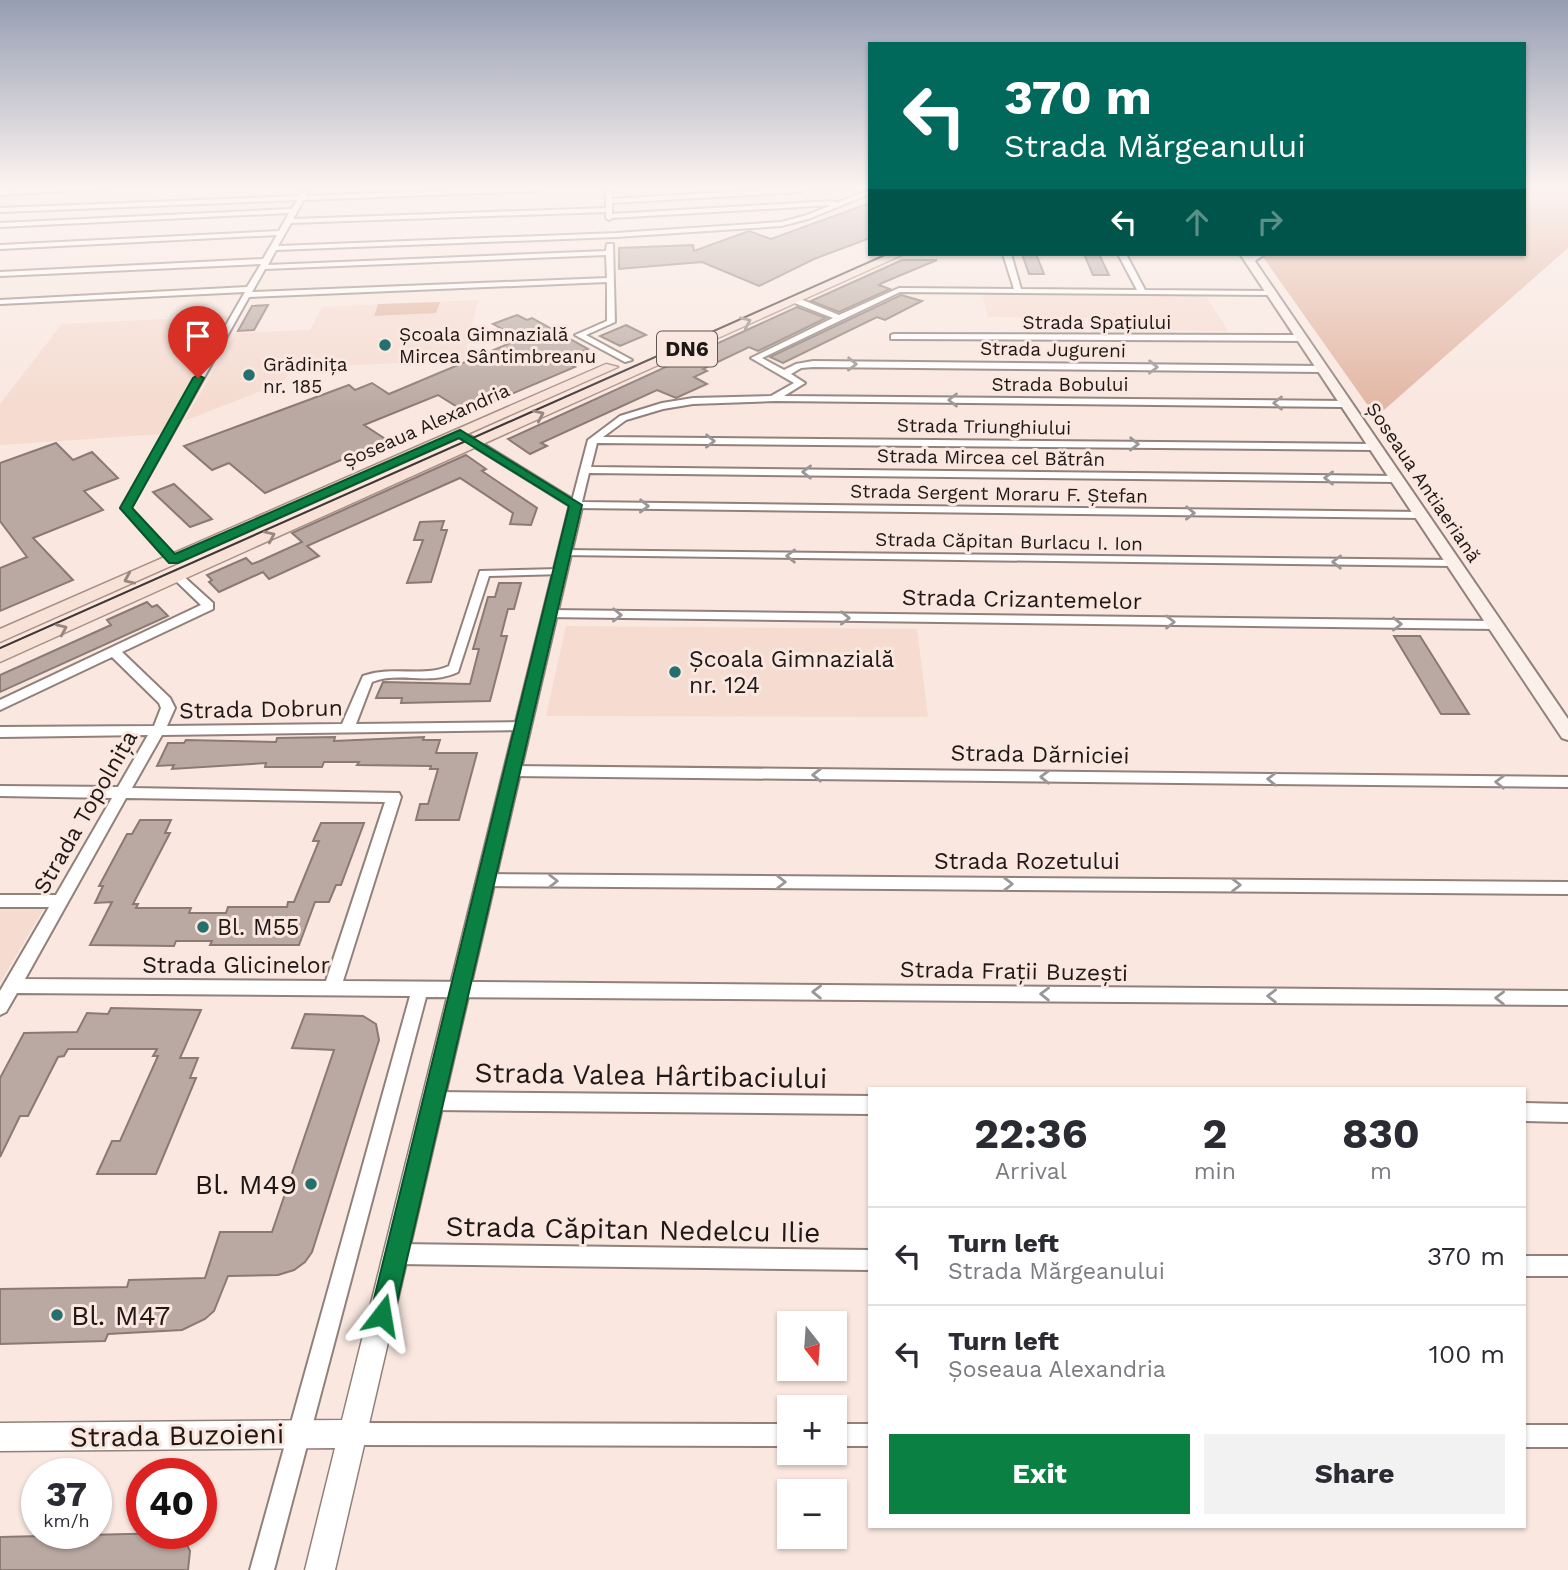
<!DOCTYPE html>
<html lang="en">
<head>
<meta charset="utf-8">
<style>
  :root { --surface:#fff; --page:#f2f2f3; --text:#2b2b33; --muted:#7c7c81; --line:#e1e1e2; --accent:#0b8043 }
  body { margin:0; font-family:"Work Sans",sans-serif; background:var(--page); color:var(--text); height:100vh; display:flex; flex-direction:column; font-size:26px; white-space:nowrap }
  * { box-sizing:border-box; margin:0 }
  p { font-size:23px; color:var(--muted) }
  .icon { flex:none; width:38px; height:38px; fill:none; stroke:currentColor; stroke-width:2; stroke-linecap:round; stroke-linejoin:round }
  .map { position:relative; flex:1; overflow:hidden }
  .details { position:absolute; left:868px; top:1087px; width:658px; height:441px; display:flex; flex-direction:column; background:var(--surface); border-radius:0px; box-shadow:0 2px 5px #0004 }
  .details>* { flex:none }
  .guide { position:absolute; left:868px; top:42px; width:658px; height:214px; border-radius:0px; box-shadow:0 2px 5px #0004; background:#00695c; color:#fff; overflow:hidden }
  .needle { width:46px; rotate:163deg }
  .tools { position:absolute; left:777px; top:1311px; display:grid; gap:14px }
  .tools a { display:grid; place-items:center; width:70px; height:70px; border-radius:0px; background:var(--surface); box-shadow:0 2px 5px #0004; font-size:35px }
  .speed { position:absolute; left:21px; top:1458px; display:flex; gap:14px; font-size:35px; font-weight:700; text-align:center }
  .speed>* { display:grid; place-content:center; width:91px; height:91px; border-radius:50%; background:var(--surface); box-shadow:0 2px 5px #0004; line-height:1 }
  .speed small { font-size:18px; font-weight:400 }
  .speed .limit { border:10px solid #d22; background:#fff; color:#111 }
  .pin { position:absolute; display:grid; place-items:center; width:60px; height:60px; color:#fff; margin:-72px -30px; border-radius:50% 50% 50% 0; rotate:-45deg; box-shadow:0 0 7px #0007 }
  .pin .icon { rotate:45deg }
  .me { position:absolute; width:77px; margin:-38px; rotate:14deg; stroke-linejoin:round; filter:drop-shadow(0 0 5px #0008) }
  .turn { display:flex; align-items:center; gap:24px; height:147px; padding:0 21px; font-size:32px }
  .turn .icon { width:91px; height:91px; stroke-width:2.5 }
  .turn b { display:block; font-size:49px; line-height:60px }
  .lanes { display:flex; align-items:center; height:66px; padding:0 21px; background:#0003; justify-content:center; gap:35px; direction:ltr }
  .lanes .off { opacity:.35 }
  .eta { display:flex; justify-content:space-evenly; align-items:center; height:119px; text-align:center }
  .eta b { font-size:42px; font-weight:700; line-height:49px }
  .action { display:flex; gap:14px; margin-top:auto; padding:14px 21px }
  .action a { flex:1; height:80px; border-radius:0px; background:var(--accent); color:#fff; font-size:28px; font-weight:700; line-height:80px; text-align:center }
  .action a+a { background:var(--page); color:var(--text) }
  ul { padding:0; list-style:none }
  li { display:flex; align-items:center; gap:21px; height:98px; padding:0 21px; border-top:2px solid var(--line) }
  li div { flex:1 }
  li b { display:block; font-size:26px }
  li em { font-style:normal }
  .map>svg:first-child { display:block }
  .built { fill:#f5dbd0 }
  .green { fill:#e2b6a3 }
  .building { fill:#baa9a2; stroke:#8a7a73; stroke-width:2 }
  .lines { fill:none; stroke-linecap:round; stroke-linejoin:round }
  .minor-casing { stroke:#91817a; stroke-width:4 }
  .tertiary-casing { stroke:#91817a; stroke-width:3 }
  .secondary-casing { stroke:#91817a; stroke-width:4 }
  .primary-casing { stroke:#a98e83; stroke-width:3 }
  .minor { fill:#fff; fill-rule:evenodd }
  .tertiary { fill:#fff; fill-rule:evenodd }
  .secondary { fill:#fcf0eb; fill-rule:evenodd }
  .primary { fill:#f8e1d7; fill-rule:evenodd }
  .tram { stroke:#413835; stroke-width:2 }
  .oneway { stroke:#968780 }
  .oneway2 { stroke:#9a9796 }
  .route { fill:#0b8043; stroke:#07532c; stroke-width:2 }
  .poi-dot { fill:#25706f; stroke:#f9e7e0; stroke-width:2.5 }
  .labels { text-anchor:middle; stroke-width:6; stroke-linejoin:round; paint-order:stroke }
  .far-street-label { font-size:19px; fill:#1f1816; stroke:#f9e7e0 }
  .far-poi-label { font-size:19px; fill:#1f1816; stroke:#f9e7e0; text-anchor:start }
  .shield { fill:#f9e7e0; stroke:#605653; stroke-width:2 }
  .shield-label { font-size:21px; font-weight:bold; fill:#1f1816 }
  .street-label { font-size:23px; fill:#1f1816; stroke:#f9e7e0 }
  .poi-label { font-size:23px; fill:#1f1816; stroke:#f9e7e0; text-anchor:start }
  .near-street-label { font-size:28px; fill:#1f1816; stroke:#f9e7e0 }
  .near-poi-label { font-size:28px; fill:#1f1816; stroke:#f9e7e0; text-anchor:end }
</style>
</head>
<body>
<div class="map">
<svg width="1568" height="1570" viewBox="0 0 1568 1570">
  <rect width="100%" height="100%" fill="#f9e7e0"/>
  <g class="built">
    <path d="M783,188H870V191L842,202L828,201L823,194Z"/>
    <path d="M982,294L1206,296L1228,331L1151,330L1145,318L988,317Z"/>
    <path d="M478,300L464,360L292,368L284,382L184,421L236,333L310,330L322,307Z"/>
    <path d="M230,316L162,434L0,445V404L62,324Z"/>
    <path d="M566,626L917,629L928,717L546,716Z"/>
    <path d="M0,908H44L0,983Z"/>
  </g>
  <g class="green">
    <path d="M1524,188H1568V248L1376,417L1263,257L1268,254H1524Z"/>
    <path d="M440,302L436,313L374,316L378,304Z"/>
  </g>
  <g class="building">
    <path d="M870,203V238L814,259L759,286L702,262L619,269V248L693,245L694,251L749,231L771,239Z"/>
    <path d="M1022,254H1036L1044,274H1029Z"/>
    <path d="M1084,254H1099L1109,275H1093Z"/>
    <path d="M902,260H937L882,283L879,285L890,289L839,312L811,301Z"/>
    <path d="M901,295L922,301L885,320L877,317L783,363L770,357Z"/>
    <path d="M268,305L254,330L238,331L252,306Z"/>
    <path d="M797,307L826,318L758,351L749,347L703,369L707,371L694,377L707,384L676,398L657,390L541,443L547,446L530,454L508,439Z"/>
    <path d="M517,315L527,320L532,318L588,349L562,360L575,367L467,413L438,395L364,425L387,440L265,493L229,463L212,470L184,446L349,385L355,390L372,383L389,394L520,339L493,324Z"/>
    <path d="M626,325L646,335L620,346L600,336Z"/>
    <path d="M56,443L73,460L92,452L118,478L84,491L103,510L33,538L73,580L0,611V568L27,557L0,521V463Z"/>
    <path d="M466,455L486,469L482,471L537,508L531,525L510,524L513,513L460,478L307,546L319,556L269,579L263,572L219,592L209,582L212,580L207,575L246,558L252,564L260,561L302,542L292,533Z"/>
    <path d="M174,484L212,519L190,527L153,492Z"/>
    <path d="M444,521L441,530H447L431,582L407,583L423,540H414L420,522Z"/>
    <path d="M499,583H521L514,609H508L501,636H507L490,701L401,703L402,698H376L383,682L470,684L479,649H473L488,597H495Z"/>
    <path d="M147,602L152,607L157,605L168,616L0,692V675L111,625L107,620Z"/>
    <path d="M1394,636H1420L1469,714H1441Z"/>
    <path d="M335,737L334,741L424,737L423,740H440L436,753H477L459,820H416L420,804H428L438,769H430L431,766L357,765L359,762H324L322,767H265L266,763L172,769L174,765L157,766L168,743H184L186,740L276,742L277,738Z"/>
    <path d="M140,820H171L165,833H170L133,904H138L136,908H191L189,913H226L228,907H287L288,902H294L319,841H313L321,823H364L341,885H336L329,902H315L299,945H210L212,941H176L174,946L90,945L112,902L95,903L103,886H99L127,834H132Z"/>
    <path d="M111,1008L201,1010L180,1058H198L190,1078H196L156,1174H97L112,1141H120L158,1056H153L157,1049H68L64,1056L58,1057L28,1116H20L0,1157V1078L24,1033L77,1032L87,1013L108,1014Z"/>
    <path d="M305,1014L363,1016L376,1024L379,1040L312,1252L305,1262L294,1270L278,1275L228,1276L214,1311L205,1319L182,1330L108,1334L105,1341L0,1344V1289L127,1287L129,1280L205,1278L220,1232H272L334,1050L292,1048Z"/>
    <path d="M171,1533L184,1539L190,1551L188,1570H0V1537Z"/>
  </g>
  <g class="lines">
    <defs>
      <g id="minor">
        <path d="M58,188H113L0,195V191Z"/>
        <path d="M304,188L309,190L306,196L503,188L541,189L538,191L304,200L293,219L606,208V188H612V199L794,188L804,190L801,192L612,203V214L833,201L836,203L870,190V194L808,219L781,226L616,237L276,250L268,265L606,251L607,244H613L615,322L586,335L632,360L625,362L575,335L607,321V282L249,297L131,508L179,560L173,563L169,562L121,508L245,292L0,304V300L247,287L261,264L0,276V272L263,259L277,235L0,249V245L279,231L289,213L0,227V223L292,209L297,200L0,212V208L299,196ZM832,205L804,216L781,222L616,233L278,246L291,223L606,212V218L609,220L612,218ZM606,255L607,278L252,292L265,269Z"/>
        <path d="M1003,254H1011L1021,289L1137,290L1118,254H1126L1145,290L1271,291L1275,293L1271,295L900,292L762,358L784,370L796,364L813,361L1322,366L1326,369L1322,372L813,367L801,368L791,374L805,383L784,396L1346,401L1351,404L1346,407L775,401L693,404L663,409L626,420L603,437L1375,444L1380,447L1375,450L597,443L591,467L1397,476L1402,479L1397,482L589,473L582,502L1422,512L1427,515L1422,518L576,508L571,505L588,440L620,416L662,403L693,398L771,396L794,383L751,358L833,318L792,302V298H798L839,315L899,288L1014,289Z"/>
        <path d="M1256,254H1265L1253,262H1247V258Z"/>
        <path d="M894,334L1301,335L1305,338L1301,341L891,339V335Z"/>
        <path d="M564,550L1454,560L1460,563L1454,566L560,555L558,553Z"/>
        <path d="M559,569L563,570V574L489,576L458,672C429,686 400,671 372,682L356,724L522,722L529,727L527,730L162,735L132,788L399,793L401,797L343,981L1568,991V1005L426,997L274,1570H250L410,996L17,993L6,1012L0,1015V991L49,907H0V895H56L112,798L0,796V786L118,787L148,735L0,737V727L154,726L161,708L159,703L112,657L0,710V700L201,605L174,579V575H182L213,603V609L122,652L170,698L175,708L167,726L342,724L363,676C393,665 423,678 449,666L480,571ZM126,798L385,802L326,981L25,979Z"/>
        <path d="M549,610L1495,621L1501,625L1495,629L545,617V611Z"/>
        <path d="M512,766L1568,777V787L512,776L505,771Z"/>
        <path d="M485,874L1568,882V894L485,886L480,884L477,880L480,876Z"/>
        <path d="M433,1092L870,1096V1114L433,1110L427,1107L424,1101L427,1095Z"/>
        <path d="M1524,1103L1568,1104V1122L1524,1121Z"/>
        <path d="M397,1244L870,1250V1270L397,1264L390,1261L387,1254L390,1247Z"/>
        <rect x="1524" y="1256" width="44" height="20"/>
        <path d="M353,1423L789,1424V1446L353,1445L345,1442L342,1434L345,1426Z"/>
        <rect x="835" y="1424" width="35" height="22"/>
        <rect x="1524" y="1425" width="44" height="22"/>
      </g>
      <g id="tertiary">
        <path d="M10,188L0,196L1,188Z"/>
        <path d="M460,429L583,505L335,1570H305L335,1448L0,1451V1423L342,1420L569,506L456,436L454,433Z"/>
      </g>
      <path id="secondary" d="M1240,254H1250L1568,719V740L1562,738Z"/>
      <g id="primary">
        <path d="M889,254H904L0,662V649Z"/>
        <path d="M606,364L618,367L0,642V629Z"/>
      </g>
    </defs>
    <use href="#minor" class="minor-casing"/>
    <use href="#tertiary" class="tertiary-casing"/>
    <use href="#secondary" class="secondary-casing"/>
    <use href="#primary" class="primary-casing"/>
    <use href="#minor" class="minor"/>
    <use href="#tertiary" class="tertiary"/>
    <use href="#secondary" class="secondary"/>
    <use href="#primary" class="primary"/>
    <path class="tram" d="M0,648L887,254"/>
  </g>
  <defs><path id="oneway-chevron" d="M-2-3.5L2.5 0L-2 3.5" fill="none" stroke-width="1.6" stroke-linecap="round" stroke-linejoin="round" transform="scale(1.75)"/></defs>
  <g class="oneway">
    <use href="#oneway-chevron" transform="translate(746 322) rotate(-24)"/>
    <use href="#oneway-chevron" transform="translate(539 415) rotate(-24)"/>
    <use href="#oneway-chevron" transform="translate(270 536) rotate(-24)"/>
    <use href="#oneway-chevron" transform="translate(129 579) rotate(156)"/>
    <use href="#oneway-chevron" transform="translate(62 629) rotate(-24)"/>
  </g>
  <g class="oneway2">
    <use href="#oneway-chevron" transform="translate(852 364) rotate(1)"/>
    <use href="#oneway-chevron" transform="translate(1153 367) rotate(1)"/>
    <use href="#oneway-chevron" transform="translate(953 400) rotate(-180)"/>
    <use href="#oneway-chevron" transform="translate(1278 403) rotate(-180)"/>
    <use href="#oneway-chevron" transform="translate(710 441) rotate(1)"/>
    <use href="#oneway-chevron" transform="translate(1134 444) rotate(1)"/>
    <use href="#oneway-chevron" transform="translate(807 472) rotate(-179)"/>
    <use href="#oneway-chevron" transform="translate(1329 478) rotate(-179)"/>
    <use href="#oneway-chevron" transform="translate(644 506) rotate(1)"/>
    <use href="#oneway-chevron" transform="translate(1190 513) rotate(1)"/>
    <use href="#oneway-chevron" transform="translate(791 556) rotate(-179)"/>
    <use href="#oneway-chevron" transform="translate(1337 562) rotate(-179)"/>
    <use href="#oneway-chevron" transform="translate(617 615) rotate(1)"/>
    <use href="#oneway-chevron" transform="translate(845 618) rotate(1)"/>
    <use href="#oneway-chevron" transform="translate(1170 622)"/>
    <use href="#oneway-chevron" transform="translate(1397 624) rotate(1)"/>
    <use href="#oneway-chevron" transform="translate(817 775) rotate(-179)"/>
    <use href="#oneway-chevron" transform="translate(1045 777) rotate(-179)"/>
    <use href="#oneway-chevron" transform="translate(1272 779) rotate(-179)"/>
    <use href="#oneway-chevron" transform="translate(1500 782) rotate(-179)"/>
    <use href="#oneway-chevron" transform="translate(553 881)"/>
    <use href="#oneway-chevron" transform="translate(781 882)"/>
    <use href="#oneway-chevron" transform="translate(1008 884)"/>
    <use href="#oneway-chevron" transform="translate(1236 885)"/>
    <use href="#oneway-chevron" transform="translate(817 992) rotate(-179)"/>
    <use href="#oneway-chevron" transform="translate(1045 994) rotate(-179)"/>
    <use href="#oneway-chevron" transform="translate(1272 996) rotate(-179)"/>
    <use href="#oneway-chevron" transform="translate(1500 998) rotate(-179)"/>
  </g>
  <linearGradient id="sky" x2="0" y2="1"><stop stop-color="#979eb2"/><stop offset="0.46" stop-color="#fcf4f1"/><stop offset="1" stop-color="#fcf4f1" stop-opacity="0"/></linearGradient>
  <rect width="1568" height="408" fill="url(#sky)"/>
  <path class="route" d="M198,375L204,378L132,508L175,554L460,430L582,505L394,1315L390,1323L382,1326L374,1323L370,1315L569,506L459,438L178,563H169L120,508L193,378Z"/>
  <g class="poi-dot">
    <circle cx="385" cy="345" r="7"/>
    <circle cx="249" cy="375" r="7"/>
    <circle cx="675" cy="672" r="7"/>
    <circle cx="203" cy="927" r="7"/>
    <circle cx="311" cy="1184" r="7"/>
    <circle cx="57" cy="1315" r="7"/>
  </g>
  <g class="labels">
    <g class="far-street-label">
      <text x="1097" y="329">Strada Spațiului</text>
      <text transform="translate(1053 349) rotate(1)" y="7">Strada Jugureni</text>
      <text x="1060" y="391">Strada Bobului</text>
      <text transform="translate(426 425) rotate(-24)" y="7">Șoseaua Alexandria</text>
      <text transform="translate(984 426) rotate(1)" y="7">Strada Triunghiului</text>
      <text transform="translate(991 457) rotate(1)" y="7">Strada Mircea cel Bătrân</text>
      <text transform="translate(1424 482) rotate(56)" y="7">Șoseaua Antiaeriană</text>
      <text transform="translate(999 493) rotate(1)" y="7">Strada Sergent Moraru F. Ștefan</text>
      <text transform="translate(1009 541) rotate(1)" y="7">Strada Căpitan Burlacu I. Ion</text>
    </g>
    <g class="far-poi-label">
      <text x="399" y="341">Școala Gimnazială<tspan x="399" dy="22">Mircea Sântimbreanu</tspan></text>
      <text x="263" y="371">Grădinița<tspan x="263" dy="22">nr. 185</tspan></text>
    </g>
    <rect class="shield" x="657" y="331.5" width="60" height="35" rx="5"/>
    <g class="shield-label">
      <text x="687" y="356">DN6</text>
    </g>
    <g class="street-label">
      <text transform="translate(1022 599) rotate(1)" y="8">Strada Crizantemelor</text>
      <text transform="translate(261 709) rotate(-1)" y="8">Strada Dobrun</text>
      <text transform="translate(1040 754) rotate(1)" y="8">Strada Dărniciei</text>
      <text transform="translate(85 812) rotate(-60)" y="8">Strada Topolnița</text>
      <text x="1027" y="869">Strada Rozetului</text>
      <text x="236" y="973">Strada Glicinelor</text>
      <text transform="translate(1014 971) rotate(1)" y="8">Strada Frații Buzești</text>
    </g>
    <g class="poi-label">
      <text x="689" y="667">Școala Gimnazială<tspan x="689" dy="26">nr. 124</tspan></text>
      <text x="217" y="935">Bl. M55</text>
    </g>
    <g class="near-street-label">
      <text transform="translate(651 1075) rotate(1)" y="10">Strada Valea Hârtibaciului</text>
      <text transform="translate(633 1229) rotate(1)" y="10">Strada Căpitan Nedelcu Ilie</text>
      <text transform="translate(177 1435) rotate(-1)" y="10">Strada Buzoieni</text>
    </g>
    <g class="near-poi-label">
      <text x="297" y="1194">Bl. M49</text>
      <text x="71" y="1325" text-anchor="start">Bl. M47</text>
    </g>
  </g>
</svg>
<div class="tools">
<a><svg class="needle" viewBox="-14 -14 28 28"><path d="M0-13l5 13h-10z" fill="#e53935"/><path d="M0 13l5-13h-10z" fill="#7c7c81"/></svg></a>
<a>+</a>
<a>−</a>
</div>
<div class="speed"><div>37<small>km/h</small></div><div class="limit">40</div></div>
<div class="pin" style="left:198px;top:378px;background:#d93025"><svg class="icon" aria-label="arrive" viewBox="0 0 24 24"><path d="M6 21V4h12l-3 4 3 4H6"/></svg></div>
<svg class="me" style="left:382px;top:1315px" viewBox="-20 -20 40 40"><path d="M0-17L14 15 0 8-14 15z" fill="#0b8043" stroke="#fff" stroke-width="4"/></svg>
<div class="guide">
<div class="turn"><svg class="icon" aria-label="left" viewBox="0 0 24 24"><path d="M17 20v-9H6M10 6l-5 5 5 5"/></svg><div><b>370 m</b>Strada Mărgeanului</div></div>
<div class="lanes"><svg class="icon" aria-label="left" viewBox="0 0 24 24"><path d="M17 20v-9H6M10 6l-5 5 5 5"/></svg><svg class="icon off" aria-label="ahead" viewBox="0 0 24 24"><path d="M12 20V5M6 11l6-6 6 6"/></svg><svg class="icon off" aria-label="right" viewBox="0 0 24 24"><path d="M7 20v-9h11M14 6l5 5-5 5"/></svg></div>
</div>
<section class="details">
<div class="eta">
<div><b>22:36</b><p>Arrival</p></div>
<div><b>2</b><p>min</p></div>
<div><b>830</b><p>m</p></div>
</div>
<ul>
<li><svg class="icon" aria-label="left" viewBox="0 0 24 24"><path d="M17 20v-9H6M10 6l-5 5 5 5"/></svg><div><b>Turn left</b><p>Strada Mărgeanului</p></div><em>370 m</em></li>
<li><svg class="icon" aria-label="left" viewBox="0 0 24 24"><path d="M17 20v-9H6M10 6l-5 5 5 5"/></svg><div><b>Turn left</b><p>Șoseaua Alexandria</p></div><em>100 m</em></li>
</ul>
<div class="action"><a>Exit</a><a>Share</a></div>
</section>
</div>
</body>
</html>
